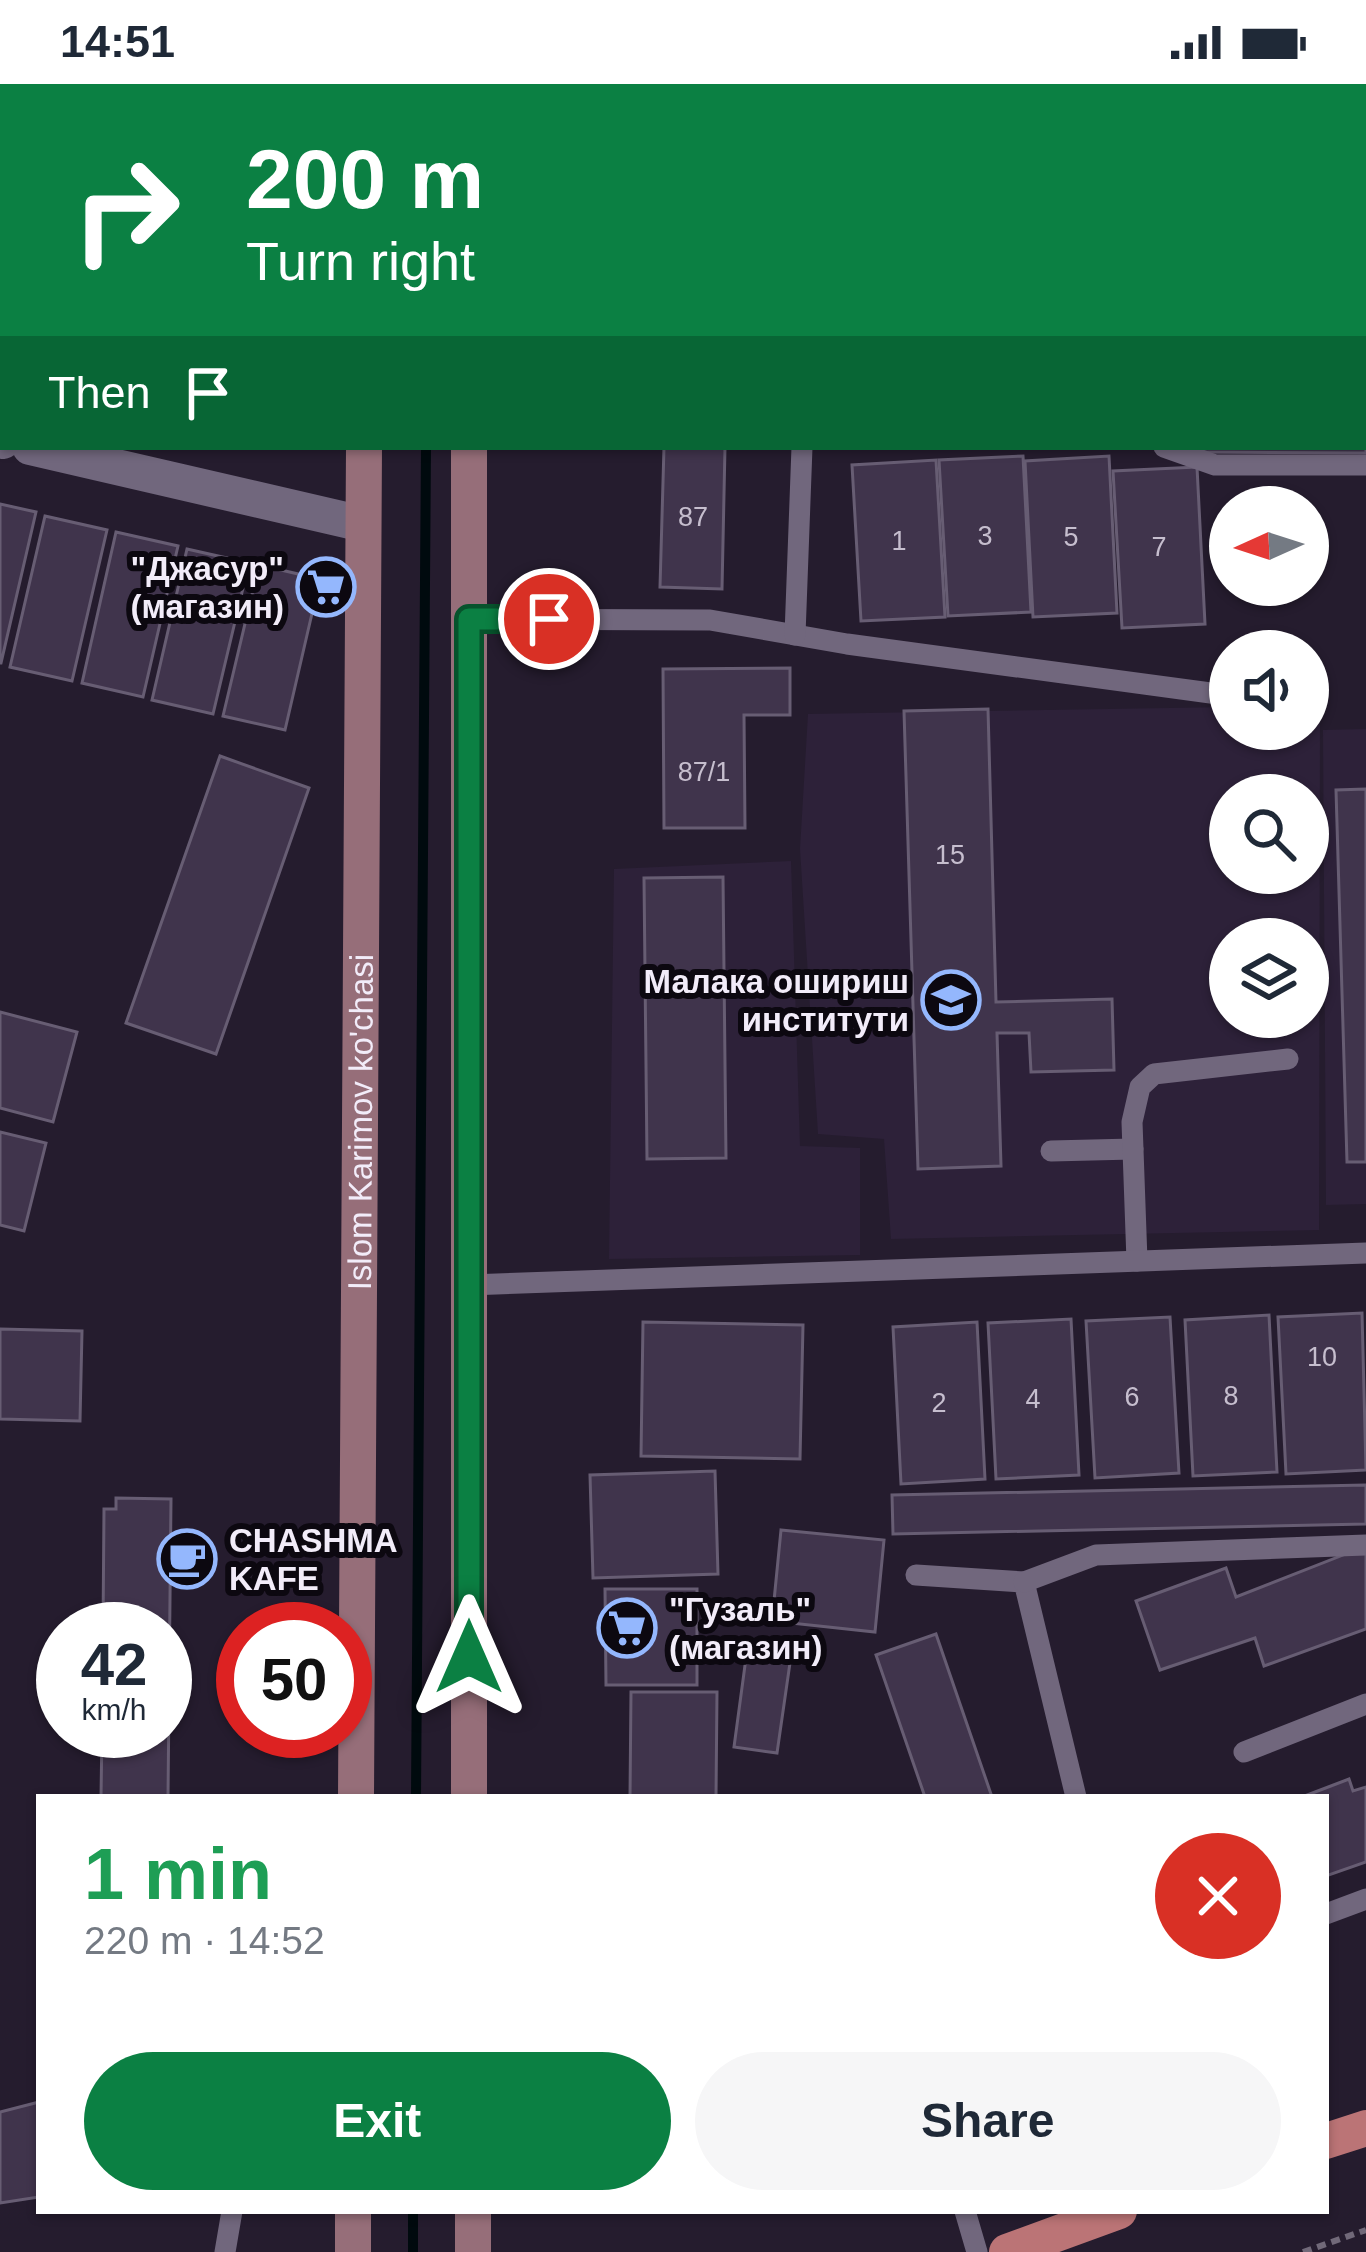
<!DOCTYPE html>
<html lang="en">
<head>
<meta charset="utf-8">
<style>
  :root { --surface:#fff; --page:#f6f6f7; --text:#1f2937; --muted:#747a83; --accent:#0b8043 }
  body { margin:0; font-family:Arial,sans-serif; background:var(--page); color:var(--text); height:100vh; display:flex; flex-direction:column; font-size:45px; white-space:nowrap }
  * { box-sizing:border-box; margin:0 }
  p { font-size:39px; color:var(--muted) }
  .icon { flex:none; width:66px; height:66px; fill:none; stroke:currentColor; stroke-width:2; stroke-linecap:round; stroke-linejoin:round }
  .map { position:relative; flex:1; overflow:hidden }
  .side { position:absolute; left:36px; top:1710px; width:1293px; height:420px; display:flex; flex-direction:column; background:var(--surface); border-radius:0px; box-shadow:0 3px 9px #0004 }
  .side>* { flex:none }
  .hud { position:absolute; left:0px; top:0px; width:1368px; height:366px; box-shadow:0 3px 9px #0004; background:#0b8043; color:#fff; overflow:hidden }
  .needle { width:78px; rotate:267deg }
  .buttons { position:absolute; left:1209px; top:402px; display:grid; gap:24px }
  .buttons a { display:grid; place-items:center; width:120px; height:120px; border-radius:50%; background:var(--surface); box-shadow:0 3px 9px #0004; font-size:60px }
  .speed { position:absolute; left:36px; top:1518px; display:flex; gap:24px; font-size:60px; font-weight:700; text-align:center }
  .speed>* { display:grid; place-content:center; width:156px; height:156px; border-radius:50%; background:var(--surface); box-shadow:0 3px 9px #0004; line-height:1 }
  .speed small { font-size:30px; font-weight:400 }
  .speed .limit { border:18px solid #d22; background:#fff; color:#111 }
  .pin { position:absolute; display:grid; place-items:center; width:102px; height:102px; color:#fff; margin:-51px; border:6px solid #fff; border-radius:50%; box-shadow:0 3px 12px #0007 }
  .me { position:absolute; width:132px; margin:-66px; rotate:0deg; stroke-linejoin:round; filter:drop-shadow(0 0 9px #0008) }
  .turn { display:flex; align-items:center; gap:42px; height:252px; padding:0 48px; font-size:54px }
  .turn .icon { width:156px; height:156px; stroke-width:2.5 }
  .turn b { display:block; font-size:84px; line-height:102px }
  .then { display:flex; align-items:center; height:114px; padding:0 48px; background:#0003; gap:24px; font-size:45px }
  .round { display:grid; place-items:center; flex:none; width:126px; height:126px; border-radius:63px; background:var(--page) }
  .overview { display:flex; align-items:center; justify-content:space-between; height:204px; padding:0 48px }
  h1 { font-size:72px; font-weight:700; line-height:90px; color:#1e9e55 }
  .action { display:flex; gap:24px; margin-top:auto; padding:24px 48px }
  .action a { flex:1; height:138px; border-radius:72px; background:var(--accent); color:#fff; font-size:48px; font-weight:700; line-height:138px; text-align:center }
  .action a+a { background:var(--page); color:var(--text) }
  .status { display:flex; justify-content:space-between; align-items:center; height:84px; padding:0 60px; background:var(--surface); direction:ltr }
  .status svg { height:33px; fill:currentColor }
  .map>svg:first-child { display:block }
  .built { fill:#2d2139; fill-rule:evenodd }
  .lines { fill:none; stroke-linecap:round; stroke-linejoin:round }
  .stream { stroke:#000a0e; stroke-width:10 }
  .building { fill:#40344c; stroke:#675d73; stroke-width:3 }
  .path { stroke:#716979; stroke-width:6; stroke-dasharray:9 6; stroke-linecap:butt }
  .service { stroke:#71677d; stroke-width:21 }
  .minor { stroke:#71677d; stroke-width:36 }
  .secondary { stroke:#966e79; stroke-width:36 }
  .primary { stroke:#bb7476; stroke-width:36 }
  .route-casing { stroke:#07532c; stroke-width:30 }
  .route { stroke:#0b8043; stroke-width:21 }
  .labels { text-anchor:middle; stroke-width:12; stroke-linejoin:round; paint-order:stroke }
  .number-label { font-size:27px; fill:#c6bece }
  .poi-label { font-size:33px; font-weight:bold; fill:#f2ecf9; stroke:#0c0810; text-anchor:end }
  .street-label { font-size:33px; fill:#f2ecf9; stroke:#0c0810 }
</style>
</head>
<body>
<div class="status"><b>14:51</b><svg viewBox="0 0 49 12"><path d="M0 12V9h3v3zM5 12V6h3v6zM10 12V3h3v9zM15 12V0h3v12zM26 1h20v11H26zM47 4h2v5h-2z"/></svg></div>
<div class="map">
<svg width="1366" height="2168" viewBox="0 0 1366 2168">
  <rect width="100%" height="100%" fill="#251c2e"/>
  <g class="built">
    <path d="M1308,621H1320L1319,1146L891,1155L884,1055L818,1050L800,765L808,630L1230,623V645H1308ZM1230,711H1308V789H1230ZM1230,855H1308V933H1230Z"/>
    <path d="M1366,645V1120L1326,1121L1323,646Z"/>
    <path d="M791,777L800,1062L860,1064V1171L609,1175L614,785Z"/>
  </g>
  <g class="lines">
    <g class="stream">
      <path d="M429,3V0"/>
      <path d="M416,1713L426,363"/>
      <path d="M413,2168V2127"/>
    </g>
  </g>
  <g class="building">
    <rect x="673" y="0" width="62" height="3"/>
    <path d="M908,0H972L971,3H907Z"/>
    <rect x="988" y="0" width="64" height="3"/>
    <path d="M0,212L3,213V281L0,280Z"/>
    <path d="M1365,290L1366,369L1196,368V363H1365Z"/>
    <path d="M664,363H725L722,505L660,503Z"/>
    <path d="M1023,372L1031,528L948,532L939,376Z"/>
    <path d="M1109,372L1117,529L1033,533L1025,377Z"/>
    <path d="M936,376L945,533L861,537L852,381Z"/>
    <path d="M1197,383L1205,540L1122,544L1113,387Z"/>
    <path d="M0,420L36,428L1,579H0Z"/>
    <path d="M45,432L107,446L72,597L10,583Z"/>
    <path d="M116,448L178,462L143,613L82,599Z"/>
    <path d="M187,465L249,479L213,630L152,616Z"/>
    <path d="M259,481L320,495L285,646L223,632Z"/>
    <path d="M790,584V631H744L745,744H664L663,585Z"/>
    <path d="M988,625L996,918L1112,915L1114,986L1031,988L1029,949H997L1001,1082L918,1085L904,627Z"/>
    <path d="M220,672L309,704L216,970L126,939Z"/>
    <path d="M1366,705V1078H1347L1336,706Z"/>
    <path d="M723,793L726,1074L647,1075L644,794Z"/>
    <path d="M0,928L77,948L53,1038L0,1024Z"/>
    <path d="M0,1048L46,1059L24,1147L0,1141Z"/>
    <path d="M1362,1229L1366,1386L1286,1390L1278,1233Z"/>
    <path d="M1269,1231L1277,1388L1193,1392L1185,1236Z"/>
    <path d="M1170,1233L1179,1389L1095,1394L1086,1237Z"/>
    <path d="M1071,1235L1079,1391L996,1395L988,1239Z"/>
    <path d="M643,1238L803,1241L800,1375L641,1372Z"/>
    <path d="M977,1238L985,1395L901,1400L893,1243Z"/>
    <path d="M0,1245L82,1247L80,1337L0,1335Z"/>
    <path d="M715,1387L718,1490L593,1494L590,1391Z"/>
    <path d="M1366,1401V1440L893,1450L892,1411Z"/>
    <path d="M116,1414L171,1415L168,1713H101L102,1647H165V1545H103L104,1425H116Z"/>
    <path d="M781,1446L884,1456L875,1548L772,1537Z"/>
    <path d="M1366,1462V1545L1264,1582L1255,1554L1160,1586L1136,1517L1226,1484L1236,1513Z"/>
    <path d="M605,1505H697V1601H606Z"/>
    <path d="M936,1550L992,1713H925L876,1571Z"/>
    <path d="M748,1559L792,1565L777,1669L734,1663Z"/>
    <path d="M631,1608H717L716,1713H630Z"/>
    <path d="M1349,1695L1353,1707L1366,1703V1778L1326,1792V1713H1302Z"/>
    <path d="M39,2018V2113L0,2119V2028Z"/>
  </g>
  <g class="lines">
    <path class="path" d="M1303,2168L1366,2146"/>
    <g class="service">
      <path d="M799,0L801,3"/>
      <path d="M1237,3V0"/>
      <path d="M1365,253H1366"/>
      <path d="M1164,363L1215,381H1366"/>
      <path d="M469,535L710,536L847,560L1218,610"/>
      <path d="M795,551L802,363"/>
      <path d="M1051,1067L1133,1065"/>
      <path d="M1137,1177L1132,1038L1140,1003L1154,990L1288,975"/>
      <path d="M469,1201L1366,1169"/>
      <path d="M916,1491L1024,1498L1076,1713"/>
      <path d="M1024,1498L1096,1471L1366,1461"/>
      <path d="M1244,1668L1366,1620"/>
      <path d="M1326,1830L1366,1815"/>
      <path d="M965,2127L977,2168"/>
      <path d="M225,2168L232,2127"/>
    </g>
    <g class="minor">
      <path d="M0,356L3,357"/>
      <path d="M30,363L363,440"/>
    </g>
    <g class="secondary">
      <path d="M369,3V0"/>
      <path d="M469,3V0"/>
      <path id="s1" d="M356,1713L364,363"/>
      <path d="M469,1713V363"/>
      <path d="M473,2127V2168"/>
      <path d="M353,2168V2127"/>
    </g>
    <g class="primary">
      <path d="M1326,2057L1366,2044"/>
      <path d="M1007,2168L1119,2127"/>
    </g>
  </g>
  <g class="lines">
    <defs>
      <path id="route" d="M469,1573V535H549"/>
    </defs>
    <use href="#route" class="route-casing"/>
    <use href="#route" class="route"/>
  </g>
  <defs>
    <symbol id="supermarket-ring" viewBox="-11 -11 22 22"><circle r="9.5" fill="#0c0810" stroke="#94b7fd" stroke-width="1.5"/><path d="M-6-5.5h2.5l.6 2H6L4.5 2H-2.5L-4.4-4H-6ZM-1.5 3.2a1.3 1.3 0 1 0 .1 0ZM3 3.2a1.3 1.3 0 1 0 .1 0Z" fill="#94b7fd"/></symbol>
    <symbol id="school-ring" viewBox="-11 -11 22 22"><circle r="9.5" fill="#0c0810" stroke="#94b7fd" stroke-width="1.5"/><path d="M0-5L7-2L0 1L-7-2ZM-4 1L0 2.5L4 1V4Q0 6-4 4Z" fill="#94b7fd"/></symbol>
    <symbol id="cafe-ring" viewBox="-11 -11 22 22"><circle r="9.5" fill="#0c0810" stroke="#94b7fd" stroke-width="1.5"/><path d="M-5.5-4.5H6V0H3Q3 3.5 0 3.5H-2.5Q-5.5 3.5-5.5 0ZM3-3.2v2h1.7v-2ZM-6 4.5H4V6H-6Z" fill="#94b7fd"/></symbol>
  </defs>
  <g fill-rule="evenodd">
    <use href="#supermarket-ring" x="293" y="470" width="66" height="66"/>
    <use href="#school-ring" x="918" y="883" width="66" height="66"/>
    <use href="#cafe-ring" x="154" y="1442" width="66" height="66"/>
    <use href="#supermarket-ring" x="594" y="1511" width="66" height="66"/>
  </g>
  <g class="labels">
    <g class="number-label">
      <text x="693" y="442">87</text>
      <text x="985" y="461">3</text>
      <text x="1071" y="462">5</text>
      <text x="899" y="466">1</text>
      <text x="1159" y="472">7</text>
      <text x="704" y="697">87/1</text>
      <text x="950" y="780">15</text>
      <text x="1322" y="1282">10</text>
      <text x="1231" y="1321">8</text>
      <text x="1132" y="1322">6</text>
      <text x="1033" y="1324">4</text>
      <text x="939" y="1328">2</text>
    </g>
    <g class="poi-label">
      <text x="284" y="496">"Джасур"<tspan x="284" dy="38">(магазин)</tspan></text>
      <text x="909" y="909">Малака ошириш<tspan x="909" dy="38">институти</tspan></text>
      <text x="229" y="1468" text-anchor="start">CHASHMA<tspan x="229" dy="38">KAFE</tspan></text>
      <text x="669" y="1537" text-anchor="start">"Гузаль"<tspan x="669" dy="38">(магазин)</tspan></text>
    </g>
    <g class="street-label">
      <text dy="12" stroke="none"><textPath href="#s1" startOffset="675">Islom Karimov ko'chasi</textPath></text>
    </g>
  </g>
</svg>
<div class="buttons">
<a><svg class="needle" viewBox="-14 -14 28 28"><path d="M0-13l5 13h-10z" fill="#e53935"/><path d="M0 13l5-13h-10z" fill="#747a83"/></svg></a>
<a><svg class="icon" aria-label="sound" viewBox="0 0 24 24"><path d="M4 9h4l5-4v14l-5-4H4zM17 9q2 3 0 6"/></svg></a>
<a><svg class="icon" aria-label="search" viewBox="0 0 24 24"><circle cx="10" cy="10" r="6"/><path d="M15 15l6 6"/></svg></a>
<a><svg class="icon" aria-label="layers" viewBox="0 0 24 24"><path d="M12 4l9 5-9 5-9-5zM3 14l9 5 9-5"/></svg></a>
</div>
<div class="speed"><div>42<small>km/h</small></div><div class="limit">50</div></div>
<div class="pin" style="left:549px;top:535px;background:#d93025"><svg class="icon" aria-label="arrive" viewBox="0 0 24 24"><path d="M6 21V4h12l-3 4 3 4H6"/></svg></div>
<svg class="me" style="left:469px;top:1573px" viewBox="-20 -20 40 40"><path d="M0-17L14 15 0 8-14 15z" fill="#0b8043" stroke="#fff" stroke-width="4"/></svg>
<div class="hud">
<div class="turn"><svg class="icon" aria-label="right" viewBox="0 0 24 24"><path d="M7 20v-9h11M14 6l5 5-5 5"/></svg><div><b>200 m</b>Turn right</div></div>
<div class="then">Then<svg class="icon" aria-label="arrive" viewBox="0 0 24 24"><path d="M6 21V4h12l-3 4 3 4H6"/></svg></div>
</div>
<section class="side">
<div class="overview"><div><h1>1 min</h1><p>220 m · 14:52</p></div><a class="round" style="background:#d93025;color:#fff"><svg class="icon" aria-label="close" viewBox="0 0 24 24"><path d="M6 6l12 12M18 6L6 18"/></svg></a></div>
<div class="action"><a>Exit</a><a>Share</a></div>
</section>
</div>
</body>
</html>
